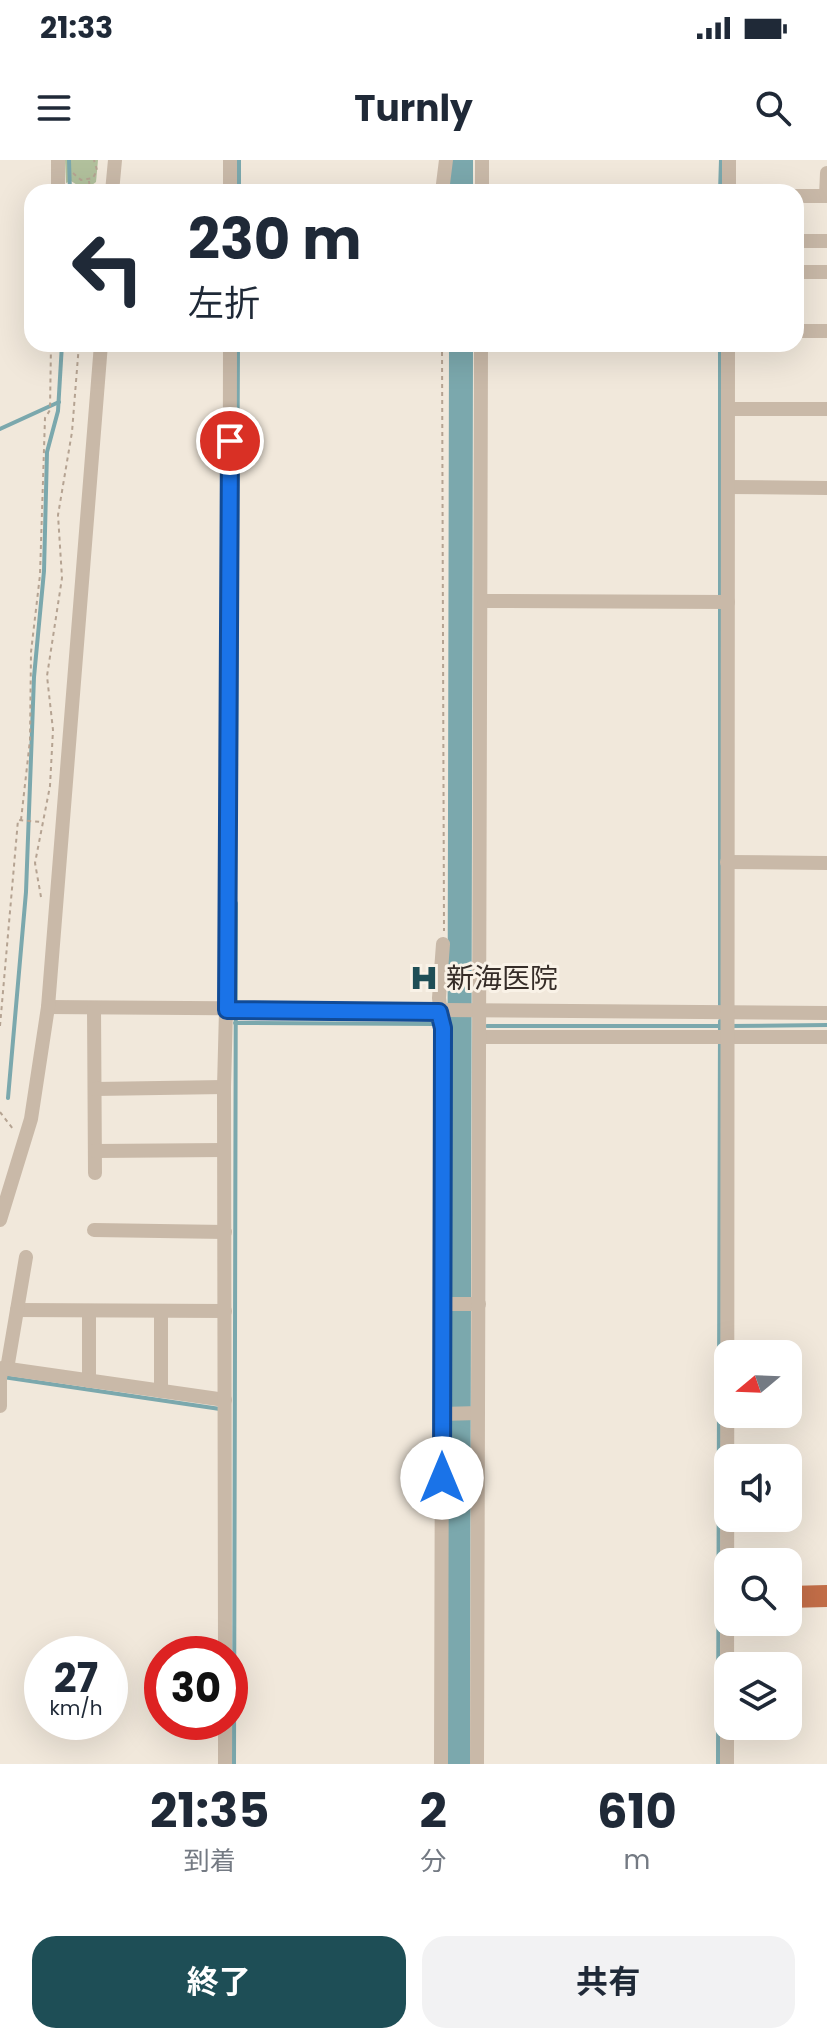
<!DOCTYPE html>
<html lang="ja">
<head>
<meta charset="utf-8">
<style>
  :root { --surface:#fff; --page:#f2f2f3; --text:#1f2937; --muted:#747a83; --accent:#1e4e56 }
  body { margin:0; font-family:Poppins,"Noto Sans JP",sans-serif; background:var(--page); color:var(--text); height:100vh; display:flex; flex-direction:column; font-size:30px; white-space:nowrap }
  * { box-sizing:border-box; margin:0 }
  p { font-size:26px; color:var(--muted) }
  .icon { flex:none; width:44px; height:44px; fill:none; stroke:currentColor; stroke-width:2; stroke-linecap:round; stroke-linejoin:round }
  .map { position:relative; height:1604px; overflow:hidden }
  .drawer { display:flex; flex-direction:column; background:var(--surface); flex:1 }
  .drawer>* { flex:none }
  .hud { position:absolute; left:24px; top:24px; width:780px; height:168px; border-radius:24px; box-shadow:0 8px 32px #0002; background:#fff; color:var(--text); overflow:hidden }
  .needle { width:52px; rotate:251deg }
  .tools { position:absolute; left:714px; top:1180px; display:grid; gap:16px }
  .tools a { display:grid; place-items:center; width:88px; height:88px; border-radius:16px; background:var(--surface); box-shadow:0 8px 32px #0002; font-size:40px }
  .speed { position:absolute; left:24px; top:1476px; display:flex; gap:16px; font-size:40px; font-weight:700; text-align:center }
  .speed>* { display:grid; place-content:center; width:104px; height:104px; border-radius:50%; background:var(--surface); box-shadow:0 8px 32px #0002; line-height:1 }
  .speed small { font-size:20px; font-weight:400 }
  .speed .limit { border:12px solid #d22; background:#fff; color:#111 }
  .pin { position:absolute; display:grid; place-items:center; width:68px; height:68px; color:#fff; margin:-34px; border:4px solid #fff; border-radius:50%; box-shadow:0 2px 8px #0007 }
  .me { position:absolute; width:88px; margin:-44px; rotate:0deg; stroke-linejoin:round; filter:drop-shadow(0 0 6px #0008) }
  .turn { display:flex; align-items:center; gap:28px; height:168px; padding:0 32px; font-size:36px }
  .turn .icon { width:104px; height:104px; stroke-width:2.5 }
  .turn b { display:block; font-size:56px; line-height:68px }
  .eta { display:flex; justify-content:space-evenly; align-items:center; height:136px; text-align:center }
  .eta b { font-size:48px; font-weight:700; line-height:56px }
  .action { display:flex; gap:16px; margin-top:auto; padding:16px 32px }
  .action a { flex:1; height:92px; border-radius:24px; background:var(--accent); color:#fff; font-size:32px; font-weight:700; line-height:92px; text-align:center }
  .action a+a { background:var(--page); color:var(--text) }
  .status { display:flex; justify-content:space-between; align-items:center; height:56px; padding:0 40px; background:var(--surface); direction:ltr }
  .status svg { height:22px; fill:currentColor }
  header { display:flex; justify-content:space-between; align-items:center; height:104px; padding:0 32px; background:var(--surface); font-size:36px; font-weight:700 }
  .map>svg:first-child { display:block }
  .green { fill:#b1c09c }
  .lines { fill:none; stroke-linecap:round; stroke-linejoin:round }
  .stream { stroke:#7ba8ad; stroke-width:4 }
  .river { stroke:#7ba8ad; stroke-width:24 }
  .building { fill:#c36e48 }
  .path { stroke:#b5a392; stroke-width:2; stroke-dasharray:4 4; stroke-linecap:butt }
  .minor { stroke:#c9b9a8; stroke-width:14 }
  .route-casing { stroke:#114b97; stroke-width:20 }
  .route { stroke:#1a73e8; stroke-width:14 }
  .labels { text-anchor:middle; stroke-width:6; stroke-linejoin:round; paint-order:stroke }
  .poi-label { font-size:28px; fill:#362d28; stroke:#f9f2e7; text-anchor:start }
</style>
</head>
<body>
<div class="status"><b>21:33</b><svg viewBox="0 0 49 12"><path d="M0 12V9h3v3zM5 12V6h3v6zM10 12V3h3v9zM15 12V0h3v12zM26 1h20v11H26zM47 4h2v5h-2z"/></svg></div>
<header><svg class="icon" aria-label="menu" viewBox="0 0 24 24"><path d="M4 6h16M4 12h16M4 18h16"/></svg>Turnly<svg class="icon" aria-label="search" viewBox="0 0 24 24"><circle cx="10" cy="10" r="6"/><path d="M15 15l6 6"/></svg></header>
<div class="map">
<svg width="827" height="1604" viewBox="0 0 827 1604">
  <rect width="100%" height="100%" fill="#f1e8db"/>
  <path class="green" d="M65,0H98L96,22L85,30L71,21L66,23Z"/>
  <g class="lines">
    <g class="stream">
      <path d="M69,0L70,32"/>
      <path d="M239,32V0"/>
      <path d="M720,32L721,0"/>
      <path d="M0,269L59,242"/>
      <path d="M236,614L238,184"/>
      <path d="M720,845V184"/>
      <path d="M235,863L435,864"/>
      <path d="M449,864L459,865"/>
      <path d="M487,866H720"/>
      <path d="M729,866L827,865"/>
      <path d="M459,868H467"/>
      <path d="M8,938L26,732L34,517L44,411L47,292L58,251L62,184"/>
      <path d="M3,1217L220,1249"/>
      <path d="M234,1604L236,743"/>
      <path d="M718,1604L720,861"/>
    </g>
    <g class="river">
      <path d="M461,32V0"/>
      <path d="M458,1604L461,184"/>
    </g>
  </g>
  <path class="building" d="M827,1425V1447L788,1448V1426Z"/>
  <g class="lines">
    <g class="path">
      <path d="M73,13L81,20L93,18L97,10L94,0"/>
      <path d="M89,21L90,32"/>
      <path d="M442,184L444,771"/>
      <path d="M21,660L30,580L31,492L40,415L45,258L50,250L51,184"/>
      <path d="M41,737L35,703L50,626L53,570L47,516L62,418L58,355L72,272L79,184"/>
      <path d="M0,866L18,660L41,662"/>
      <path d="M0,952L13,969"/>
    </g>
    <g class="minor">
      <path d="M58,26V0"/>
      <path d="M112,32L115,0"/>
      <path d="M230,32V0"/>
      <path d="M442,32L446,0"/>
      <path d="M482,32V0"/>
      <path d="M729,32V0"/>
      <path d="M796,36H827"/>
      <path d="M826,36L827,13"/>
      <path d="M796,81H827"/>
      <path d="M796,112H827"/>
      <path d="M796,171H827"/>
      <path d="M728,249H827"/>
      <path d="M728,327L827,328"/>
      <path d="M481,441L728,442"/>
      <path d="M727,702L827,703"/>
      <path d="M48,847L827,853"/>
      <path d="M94,848L95,1013"/>
      <path d="M480,877H827"/>
      <path d="M95,929L224,927"/>
      <path d="M95,991L224,990"/>
      <path d="M0,1060L31,959L48,847L101,184"/>
      <path d="M94,1070L225,1072"/>
      <path d="M442,1144H479"/>
      <path d="M17,1150L225,1151"/>
      <path d="M89,1151V1221"/>
      <path d="M7,1209L26,1097"/>
      <path d="M0,1218L2,1208L225,1240"/>
      <path d="M0,1219V1246"/>
      <path d="M161,1231V1151"/>
      <path d="M442,1254L478,1253"/>
      <path d="M225,1494L224,927L229,735L230,184"/>
      <path d="M225,1562V1604"/>
      <path d="M441,1604L443,868L439,838L443,784"/>
      <path d="M477,1604L481,184"/>
      <path d="M727,1604L728,184"/>
    </g>
  </g>
  <g class="lines">
    <defs>
      <path id="route" d="M230,281L227,850L439,852L443,868L442,1318"/>
    </defs>
    <use href="#route" class="route-casing"/>
    <use href="#route" class="route"/>
  </g>
  <defs>
    <symbol id="hospital-bare" viewBox="-9 -9 18 18"><path d="M-5-5h3v3.5h4V-5h3V5h-3V1.5h-4V5h-3Z" fill="#1e4e56" stroke="#f9f2e7" stroke-width="2.5" paint-order="stroke"/></symbol>
  </defs>
  <g fill-rule="evenodd">
    <use href="#hospital-bare" x="404" y="798" width="40" height="40"/>
  </g>
  <g class="labels">
    <g class="poi-label">
      <text x="446" y="828">新海医院</text>
    </g>
  </g>
</svg>
<div class="tools">
<a><svg class="needle" viewBox="-14 -14 28 28"><path d="M0-13l5 13h-10z" fill="#e53935"/><path d="M0 13l5-13h-10z" fill="#747a83"/></svg></a>
<a><svg class="icon" aria-label="sound" viewBox="0 0 24 24"><path d="M4 9h4l5-4v14l-5-4H4zM17 9q2 3 0 6"/></svg></a>
<a><svg class="icon" aria-label="search" viewBox="0 0 24 24"><circle cx="10" cy="10" r="6"/><path d="M15 15l6 6"/></svg></a>
<a><svg class="icon" aria-label="layers" viewBox="0 0 24 24"><path d="M12 4l9 5-9 5-9-5zM3 14l9 5 9-5"/></svg></a>
</div>
<div class="speed"><div>27<small>km/h</small></div><div class="limit">30</div></div>
<div class="pin" style="left:230px;top:281px;background:#d93025"><svg class="icon" aria-label="arrive" viewBox="0 0 24 24"><path d="M6 21V4h12l-3 4 3 4H6"/></svg></div>
<svg class="me" style="left:442px;top:1318px" viewBox="-20 -20 40 40"><circle r="19" fill="#fff"/><path d="M0-13L10 11 0 6-10 11z" fill="#1a73e8"/></svg>
<div class="hud">
<div class="turn"><svg class="icon" aria-label="left" viewBox="0 0 24 24"><path d="M17 20v-9H6M10 6l-5 5 5 5"/></svg><div><b>230 m</b>左折</div></div>
</div>
</div>
<section class="drawer">
<div class="eta">
<div><b>21:35</b><p>到着</p></div>
<div><b>2</b><p>分</p></div>
<div><b>610</b><p>m</p></div>
</div>
<div class="action"><a>終了</a><a>共有</a></div>
</section>
</body>
</html>
